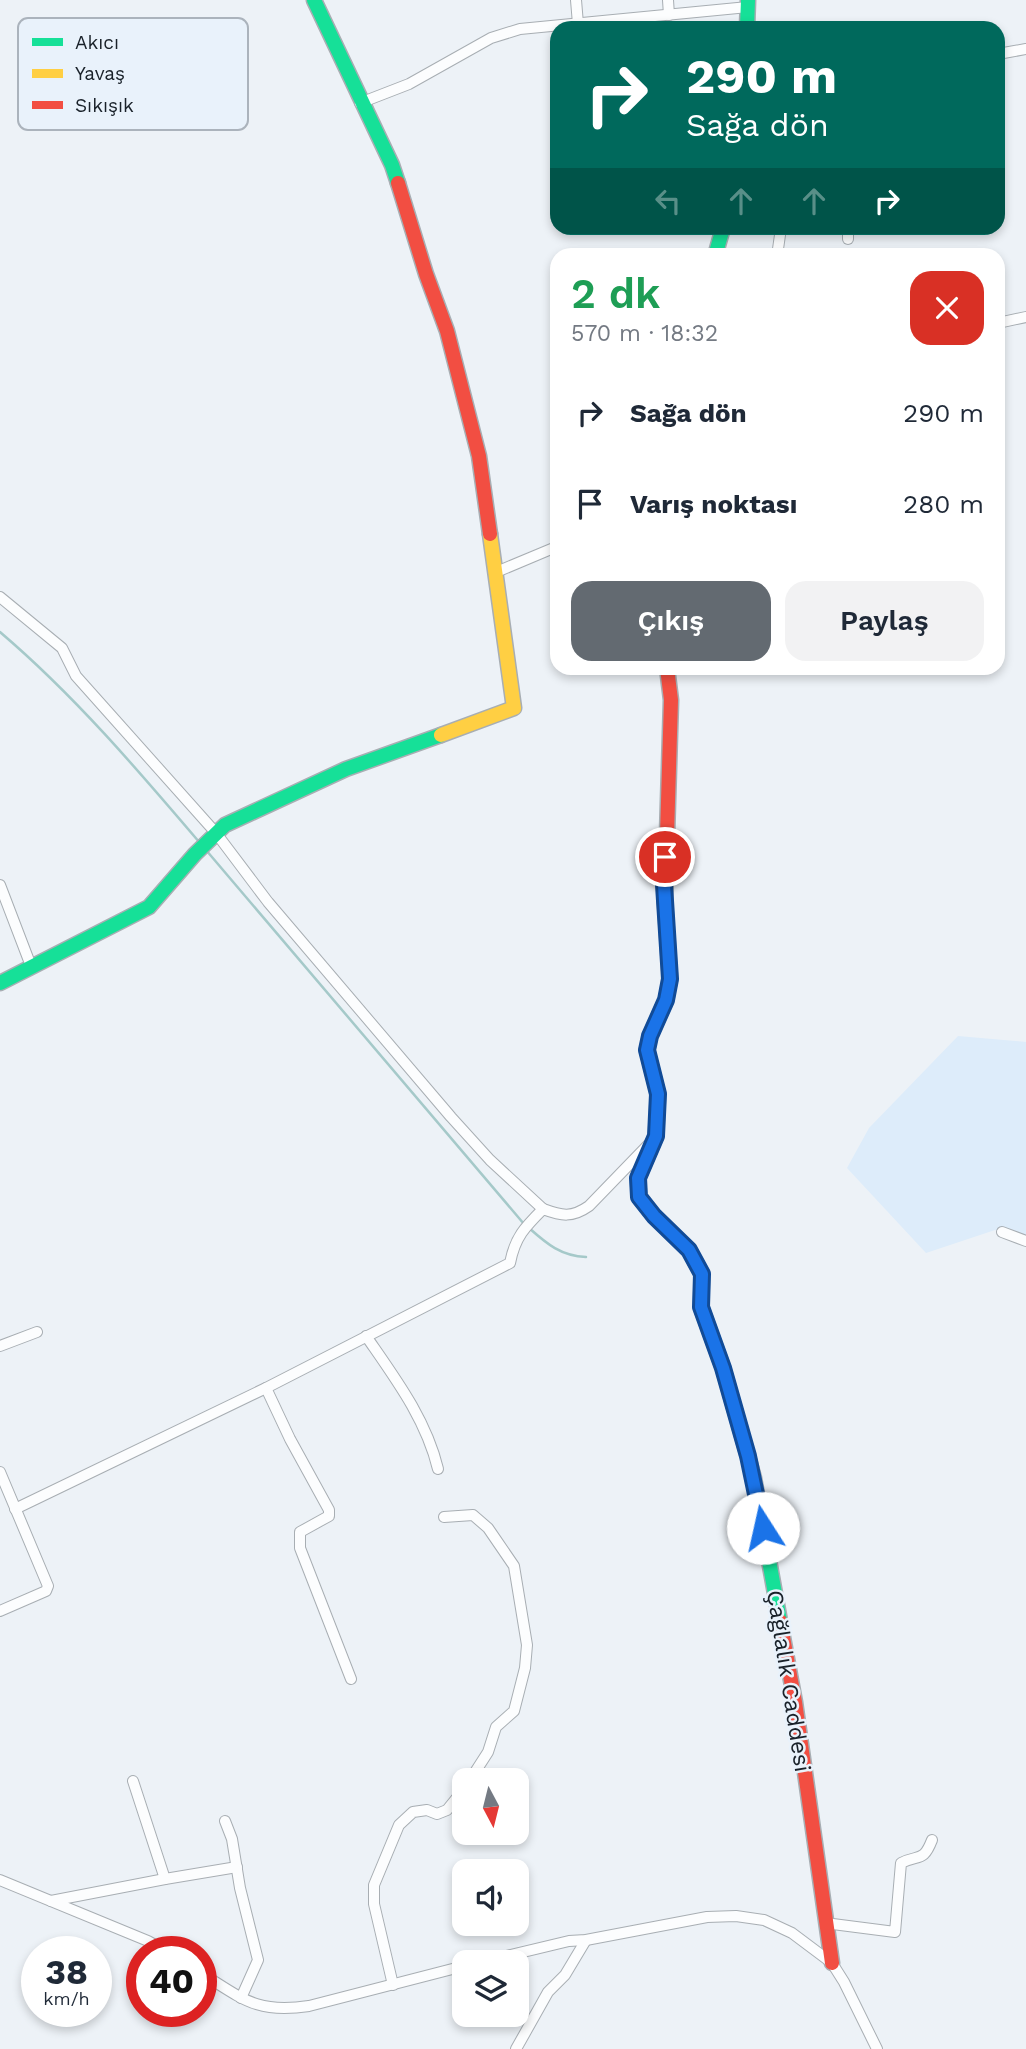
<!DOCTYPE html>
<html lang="tr">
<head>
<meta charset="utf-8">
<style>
  :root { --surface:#fff; --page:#f2f2f3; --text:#1f2937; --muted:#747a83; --accent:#636a71 }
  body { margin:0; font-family:"Work Sans",sans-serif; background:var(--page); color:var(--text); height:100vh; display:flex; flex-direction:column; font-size:26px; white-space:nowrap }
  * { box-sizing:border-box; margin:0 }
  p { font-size:23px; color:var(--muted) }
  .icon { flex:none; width:38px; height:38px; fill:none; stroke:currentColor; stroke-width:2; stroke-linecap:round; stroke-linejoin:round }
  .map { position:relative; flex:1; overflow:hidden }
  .drawer { position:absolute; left:550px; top:248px; width:455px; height:427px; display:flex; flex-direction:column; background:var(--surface); border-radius:21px; box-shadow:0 4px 10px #0003 }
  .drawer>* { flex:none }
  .hud { position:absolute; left:550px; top:21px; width:455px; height:214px; border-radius:21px; box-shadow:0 4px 10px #0003; background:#00695c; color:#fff; overflow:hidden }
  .needle { width:46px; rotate:173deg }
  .fabs { position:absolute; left:452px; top:1768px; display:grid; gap:14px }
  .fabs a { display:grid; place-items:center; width:77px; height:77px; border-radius:14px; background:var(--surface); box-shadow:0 4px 10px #0003; font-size:35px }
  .speed { position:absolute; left:21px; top:1936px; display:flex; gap:14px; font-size:35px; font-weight:700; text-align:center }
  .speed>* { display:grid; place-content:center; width:91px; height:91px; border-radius:50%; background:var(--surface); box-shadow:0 4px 10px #0003; line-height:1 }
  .speed small { font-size:18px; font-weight:400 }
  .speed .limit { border:10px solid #d22; background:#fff; color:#111 }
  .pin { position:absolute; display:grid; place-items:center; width:60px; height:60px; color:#fff; margin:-30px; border:4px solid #fff; border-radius:50%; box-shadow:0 2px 7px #0007 }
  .me { position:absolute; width:77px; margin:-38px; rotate:350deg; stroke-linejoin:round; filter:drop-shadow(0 0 5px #0008) }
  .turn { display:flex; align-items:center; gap:24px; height:147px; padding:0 21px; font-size:32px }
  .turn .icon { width:91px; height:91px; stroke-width:2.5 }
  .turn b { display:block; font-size:49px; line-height:60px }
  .lanes { display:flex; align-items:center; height:66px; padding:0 21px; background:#0003; justify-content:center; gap:35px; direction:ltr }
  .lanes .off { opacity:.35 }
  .round { display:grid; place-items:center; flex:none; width:74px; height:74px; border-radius:21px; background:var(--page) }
  .overview { display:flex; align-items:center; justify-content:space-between; height:119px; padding:0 21px }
  h1 { font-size:42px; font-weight:600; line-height:52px; color:#1e9e55 }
  .primary-button { display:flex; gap:14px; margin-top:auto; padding:14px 21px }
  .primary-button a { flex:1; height:80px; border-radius:21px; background:var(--accent); color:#fff; font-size:28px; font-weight:600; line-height:80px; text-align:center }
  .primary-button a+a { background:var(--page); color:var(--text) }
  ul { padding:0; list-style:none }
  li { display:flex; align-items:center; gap:21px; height:91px; padding:0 21px }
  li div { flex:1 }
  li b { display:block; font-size:26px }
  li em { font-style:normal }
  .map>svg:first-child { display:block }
  .built { fill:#ddecfa }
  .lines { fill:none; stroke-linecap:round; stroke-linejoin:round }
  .stream { stroke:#a5c9c9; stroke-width:2.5 }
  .street-casing { stroke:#a8aeb3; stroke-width:12 }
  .fast-casing { stroke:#a8aeb3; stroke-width:17 }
  .slow-casing { stroke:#a8aeb3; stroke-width:17 }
  .jam-casing { stroke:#a8aeb3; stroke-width:17 }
  .street { stroke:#fcfdfe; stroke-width:10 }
  .fast { stroke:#16e098; stroke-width:14 }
  .slow { stroke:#ffcf43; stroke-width:14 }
  .jam { stroke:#f24e42; stroke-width:14 }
  .route-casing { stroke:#114b97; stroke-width:18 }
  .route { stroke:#1a73e8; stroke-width:12 }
  .labels { text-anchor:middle; stroke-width:5; stroke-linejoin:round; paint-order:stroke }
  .street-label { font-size:23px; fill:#192129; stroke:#e9f2fb }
  .key { fill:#e9f2fb; stroke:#abb3bc; stroke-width:2 }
  .key-label { font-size:19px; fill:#192129 }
</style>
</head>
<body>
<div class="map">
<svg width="1026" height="2049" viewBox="0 0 1026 2049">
  <rect width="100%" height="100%" fill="#edf2f7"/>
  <path class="built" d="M958,1036L1026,1042V1238L995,1230L926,1253L847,1168L869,1128Z"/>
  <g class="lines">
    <g class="stream">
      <path d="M0,632C74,695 137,769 200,843"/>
      <path d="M206,850L524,1224"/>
      <path d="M529,1228C547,1244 561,1256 586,1257"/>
    </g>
    <defs>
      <g id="street">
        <path d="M576,0L578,24"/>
        <path d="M668,0L669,15"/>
        <path d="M998,54L1026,49"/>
        <path d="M360,103L409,84L491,38L520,29L748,7"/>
        <path d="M848,239V228"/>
        <path d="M777,256L781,228"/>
        <path d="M998,323L1026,317"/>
        <path d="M494,573L556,547"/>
        <path d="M0,597L62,648L76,676L216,833L268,902L451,1117L490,1160L543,1209"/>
        <path d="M0,885L31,966"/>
        <path d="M1002,1232L1026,1241"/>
        <path d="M366,1336C395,1378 426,1419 438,1469"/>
        <path d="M0,1346L37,1332"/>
        <path d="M266,1388L290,1439L329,1510V1516L300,1532V1548L351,1679"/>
        <path d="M0,1472L48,1586L46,1591L0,1611"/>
        <path d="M15,1509L266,1388L510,1263C515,1237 525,1227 543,1209C562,1216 572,1218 589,1206L650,1143"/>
        <path d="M444,1517L473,1515L488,1528L514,1566L527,1645L525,1668L514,1711L496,1727L488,1752L470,1780"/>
        <path d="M133,1781L165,1879"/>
        <path d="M225,1821L232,1839L240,1888L258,1960L241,1998"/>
        <path d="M0,1880L148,1941L166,1951"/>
        <path d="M51,1901L165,1879L237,1867"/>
        <path d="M825,1923L895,1932L901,1863C919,1854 923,1863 932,1840"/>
        <path d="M481,1962L569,1941L586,1940L707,1917L736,1916L764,1920L792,1933L832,1963L844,1982L877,2049"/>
        <path d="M201,1973C243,1999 257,2014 309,2006L464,1966"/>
        <path d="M393,1985L374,1904V1885L399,1825L413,1812L427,1810L437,1814L447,1810L464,1789"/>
        <path d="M516,2049L548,1992L565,1975L586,1940"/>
      </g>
      <g id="fast">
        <path d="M314,0L392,165L398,183"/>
        <path d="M747,28L748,0"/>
        <path d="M715,256L723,228"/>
        <path d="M665,903L670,979L666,1000L650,1036L647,1050L658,1094L656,1136L638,1178L639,1197L654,1216L689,1250L702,1274L701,1307L723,1368L754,1478L780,1621"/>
        <path d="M0,983L149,907L195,854L225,825L346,769L441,735"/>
      </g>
      <path id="slow" d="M441,735L514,708L490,534"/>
      <g id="jam">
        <path d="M398,183L426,274L447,331L479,456L490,534"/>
        <path d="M665,903L671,700L667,668"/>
        <path d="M780,1621L795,1702L832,1963"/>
      </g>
    </defs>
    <use href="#street" class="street-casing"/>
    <use href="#fast" class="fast-casing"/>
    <use href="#slow" class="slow-casing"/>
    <use href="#jam" class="jam-casing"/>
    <use href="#street" class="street"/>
    <use href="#fast" class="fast"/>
    <use href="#slow" class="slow"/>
    <use href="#jam" class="jam"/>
  </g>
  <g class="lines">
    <defs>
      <path id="route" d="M665,857L664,885L670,979L666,1000L650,1036L647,1050L658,1094L656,1136L638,1178L639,1197L654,1216L689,1250L702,1274L701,1307L723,1368L748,1456L763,1528"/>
    </defs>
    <use href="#route" class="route-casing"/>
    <use href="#route" class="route"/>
  </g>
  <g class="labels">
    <g class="street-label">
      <text transform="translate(789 1681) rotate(81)" y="8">Çağlalık Caddesi</text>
    </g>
  </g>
  <rect x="18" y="18" width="230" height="112" rx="10" class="key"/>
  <rect x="32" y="38" width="31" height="8" fill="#16e098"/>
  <rect x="32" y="69" width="31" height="9" fill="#ffcf43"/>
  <rect x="32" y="101" width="31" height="8" fill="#f24e42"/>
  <g class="key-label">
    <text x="75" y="49">Akıcı</text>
    <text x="75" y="80">Yavaş</text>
    <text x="75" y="112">Sıkışık</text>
  </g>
</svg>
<div class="fabs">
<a><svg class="needle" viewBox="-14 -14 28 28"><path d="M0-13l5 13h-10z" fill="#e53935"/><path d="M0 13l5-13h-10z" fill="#747a83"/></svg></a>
<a><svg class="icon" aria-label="sound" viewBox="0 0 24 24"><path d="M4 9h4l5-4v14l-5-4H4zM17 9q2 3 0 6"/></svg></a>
<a><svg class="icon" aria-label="layers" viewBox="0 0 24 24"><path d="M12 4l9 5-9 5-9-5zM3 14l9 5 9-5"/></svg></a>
</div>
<div class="speed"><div>38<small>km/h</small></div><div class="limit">40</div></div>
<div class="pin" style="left:665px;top:857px;background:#d93025"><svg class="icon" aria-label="arrive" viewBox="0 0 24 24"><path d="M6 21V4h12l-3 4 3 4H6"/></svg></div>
<svg class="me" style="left:763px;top:1528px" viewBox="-20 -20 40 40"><circle r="19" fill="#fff"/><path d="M0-13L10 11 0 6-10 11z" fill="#1a73e8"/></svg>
<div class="hud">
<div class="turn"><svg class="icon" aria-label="right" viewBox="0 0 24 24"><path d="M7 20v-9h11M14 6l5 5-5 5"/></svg><div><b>290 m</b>Sağa dön</div></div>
<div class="lanes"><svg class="icon off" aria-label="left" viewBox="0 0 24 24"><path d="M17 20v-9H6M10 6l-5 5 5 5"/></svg><svg class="icon off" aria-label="ahead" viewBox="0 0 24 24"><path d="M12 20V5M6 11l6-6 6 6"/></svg><svg class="icon off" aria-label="ahead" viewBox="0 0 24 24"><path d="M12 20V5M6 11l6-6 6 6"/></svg><svg class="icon" aria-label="right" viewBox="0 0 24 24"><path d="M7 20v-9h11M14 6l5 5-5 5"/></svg></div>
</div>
<section class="drawer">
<div class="overview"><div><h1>2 dk</h1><p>570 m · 18:32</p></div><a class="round" style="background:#d93025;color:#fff"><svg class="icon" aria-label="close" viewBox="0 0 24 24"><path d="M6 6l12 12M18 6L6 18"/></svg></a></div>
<ul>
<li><svg class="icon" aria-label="right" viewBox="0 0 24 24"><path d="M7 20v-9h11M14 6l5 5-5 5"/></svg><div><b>Sağa dön</b></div><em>290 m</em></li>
<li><svg class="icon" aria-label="arrive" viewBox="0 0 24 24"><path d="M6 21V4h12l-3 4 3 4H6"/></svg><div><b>Varış noktası</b></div><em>280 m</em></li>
</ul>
<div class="primary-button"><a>Çıkış</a><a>Paylaş</a></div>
</section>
</div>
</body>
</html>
